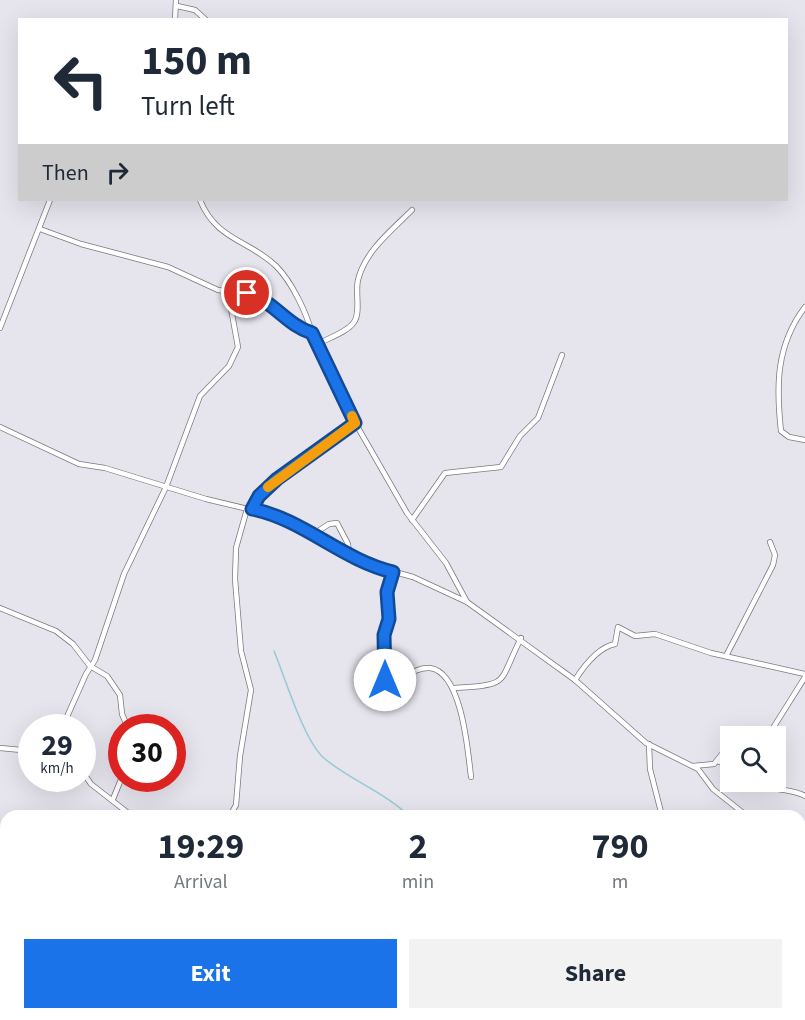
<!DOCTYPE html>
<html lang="en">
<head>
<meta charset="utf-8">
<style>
  :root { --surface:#fff; --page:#f2f2f3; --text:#1f2937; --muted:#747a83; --accent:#1a73e8 }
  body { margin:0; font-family:"Source Sans 3",sans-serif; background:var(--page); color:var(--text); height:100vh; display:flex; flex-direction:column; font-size:22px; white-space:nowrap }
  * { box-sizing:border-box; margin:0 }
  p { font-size:20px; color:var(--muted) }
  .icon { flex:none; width:33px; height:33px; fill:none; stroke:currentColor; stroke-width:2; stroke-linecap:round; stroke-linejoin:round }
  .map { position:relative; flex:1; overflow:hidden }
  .panel { position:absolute; left:0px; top:810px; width:806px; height:210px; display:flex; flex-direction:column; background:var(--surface); border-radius:18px 18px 0 0; box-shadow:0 6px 24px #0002 }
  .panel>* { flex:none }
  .guide { position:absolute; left:18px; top:18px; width:770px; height:183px; border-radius:0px; box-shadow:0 6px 24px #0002; background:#fff; color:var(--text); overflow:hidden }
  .buttons { position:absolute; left:720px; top:726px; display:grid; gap:12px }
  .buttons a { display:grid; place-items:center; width:66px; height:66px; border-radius:0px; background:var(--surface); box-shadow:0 6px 24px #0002; font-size:30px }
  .speed { position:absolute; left:18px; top:714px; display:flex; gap:12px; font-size:30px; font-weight:700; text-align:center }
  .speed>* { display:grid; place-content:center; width:78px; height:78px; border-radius:50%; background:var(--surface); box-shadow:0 6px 24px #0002; line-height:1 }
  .speed small { font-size:15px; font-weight:400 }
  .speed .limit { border:9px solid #d22; background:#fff; color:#111 }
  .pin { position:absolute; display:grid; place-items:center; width:51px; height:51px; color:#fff; margin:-26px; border:3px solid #fff; border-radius:50%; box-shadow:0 2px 6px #0007 }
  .me { position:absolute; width:66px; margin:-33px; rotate:0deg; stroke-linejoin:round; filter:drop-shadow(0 0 4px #0008) }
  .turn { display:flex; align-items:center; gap:21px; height:126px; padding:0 24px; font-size:27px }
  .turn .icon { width:78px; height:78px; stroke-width:2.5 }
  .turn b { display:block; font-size:42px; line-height:51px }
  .then { display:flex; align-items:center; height:57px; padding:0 24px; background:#0003; gap:12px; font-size:22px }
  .eta { display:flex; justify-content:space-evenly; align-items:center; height:102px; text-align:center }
  .eta b { font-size:36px; font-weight:700; line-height:42px }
  .action { display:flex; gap:12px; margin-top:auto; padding:12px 24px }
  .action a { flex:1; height:69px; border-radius:0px; background:var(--accent); color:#fff; font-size:24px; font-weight:700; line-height:69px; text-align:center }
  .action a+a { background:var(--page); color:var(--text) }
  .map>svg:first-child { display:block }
  .green { fill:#c7cbb1 }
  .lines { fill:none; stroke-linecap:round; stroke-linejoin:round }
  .stream { stroke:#95c9d5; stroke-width:1.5 }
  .street-casing { stroke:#7a7981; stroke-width:6 }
  .street { stroke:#fff; stroke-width:4.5 }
  .rail-casing { stroke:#817f85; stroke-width:4 }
  .rail { stroke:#f3f2fa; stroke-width:1.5; stroke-dasharray:4.5; stroke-linecap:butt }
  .route-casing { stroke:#114b97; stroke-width:15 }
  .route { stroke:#1a73e8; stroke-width:10 }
  .slow { stroke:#f59e0b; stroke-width:10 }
</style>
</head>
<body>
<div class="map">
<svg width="805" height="1020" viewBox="0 0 805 1020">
  <rect width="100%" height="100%" fill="#e6e4ed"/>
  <path class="green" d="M25,1014H77L73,1020H34Z"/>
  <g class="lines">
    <g class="stream">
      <path d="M274,651C285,677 304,742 325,759C352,781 384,792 409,816"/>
      <path d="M666,1014L671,1020"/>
    </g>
    <defs>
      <g id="street">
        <path d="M177,6L195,10L206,20"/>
        <path d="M175,20L176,0"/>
        <path d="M200,200C216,240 249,240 276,266C292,282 306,312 312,333"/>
        <path d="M40,229L81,244L168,267L218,290L252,294L294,326L312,333L353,419L407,513L446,563L467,602"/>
        <path d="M805,307C776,345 776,386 781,431L789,437L805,440"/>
        <path d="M0,328L50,200"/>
        <path d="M318,344C328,338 348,332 354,322C361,313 355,292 358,280C365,251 392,230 412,210"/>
        <path d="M0,427L79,464L105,468L206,499L273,515L370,565L413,577L467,602L575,680L646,743L698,769L713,789L747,816"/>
        <path d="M252,509L259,496L277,479L355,423"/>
        <path d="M412,520L445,473L501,467L520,436L538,418L562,355"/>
        <path d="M312,535L329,524L337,523L348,544L349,554"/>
        <path d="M393,572L387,593L389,619L384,635L385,680L391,683C404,679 415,667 430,668C462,672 468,752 471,777"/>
        <path d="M0,608L56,631L73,644L90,666L107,676L120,695L122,714L128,728"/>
        <path d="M726,656L773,565L775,555L770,542"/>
        <path d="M575,680C584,666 599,647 615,644L618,627L635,636L655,634L711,653L805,674"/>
        <path d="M454,688C511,684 497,686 521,638"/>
        <path d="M62,728L86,674L95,660L124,574L166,487L200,396L229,366L238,347L228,292"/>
        <path d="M768,736L805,677"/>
        <path d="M649,744L650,769L662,816"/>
        <path d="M0,748L32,751"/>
        <path d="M717,761L730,766"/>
        <path d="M693,766L714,764L730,744"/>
        <path d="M82,771L91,784L132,816"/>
        <path d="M761,782C774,792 791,788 805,796"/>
        <path d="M113,799L122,777"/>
        <path d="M230,816L236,805L240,756L251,690L241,651L235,579L236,548L247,509"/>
        <path d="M0,884L6,888"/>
        <path d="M800,900L805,898"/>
        <path d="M800,905L805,906"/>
        <path d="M174,1014L182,1020"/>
        <path d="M322,1020L323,1014"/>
        <path d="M403,1020L411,1014"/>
      </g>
    </defs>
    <use href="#street" class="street-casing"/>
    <use href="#street" class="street"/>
    <defs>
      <g id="rail">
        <path d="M800,939L805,935"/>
        <path d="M713,1020L717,1014"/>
      </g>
    </defs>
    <use href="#rail" class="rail-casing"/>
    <use href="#rail" class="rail"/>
  </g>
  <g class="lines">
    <defs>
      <path id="route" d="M247,293C273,300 286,325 312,333L355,423L277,479L259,496L252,509C303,519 342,560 393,572L387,592L389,619L384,635L385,680"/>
    </defs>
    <use href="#route" class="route-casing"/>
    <use href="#route" class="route"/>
    <path class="slow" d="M268,487L355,423L352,416"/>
  </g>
</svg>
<div class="buttons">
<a><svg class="icon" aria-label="search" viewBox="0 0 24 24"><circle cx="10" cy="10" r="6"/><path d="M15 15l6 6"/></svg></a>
</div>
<div class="speed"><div>29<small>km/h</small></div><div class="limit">30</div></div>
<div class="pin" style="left:247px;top:293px;background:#d93025"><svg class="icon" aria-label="arrive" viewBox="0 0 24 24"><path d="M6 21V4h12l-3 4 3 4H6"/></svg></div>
<svg class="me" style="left:385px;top:680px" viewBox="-20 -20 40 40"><circle r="19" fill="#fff"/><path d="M0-13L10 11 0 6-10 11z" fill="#1a73e8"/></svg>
<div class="guide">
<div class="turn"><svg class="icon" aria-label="left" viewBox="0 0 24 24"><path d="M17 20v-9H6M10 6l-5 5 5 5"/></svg><div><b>150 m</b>Turn left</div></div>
<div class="then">Then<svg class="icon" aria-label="right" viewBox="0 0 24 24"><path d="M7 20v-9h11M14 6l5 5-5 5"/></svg></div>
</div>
<section class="panel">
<div class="eta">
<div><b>19:29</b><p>Arrival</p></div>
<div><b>2</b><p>min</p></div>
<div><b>790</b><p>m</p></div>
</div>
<div class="action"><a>Exit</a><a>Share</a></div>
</section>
</div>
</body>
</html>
